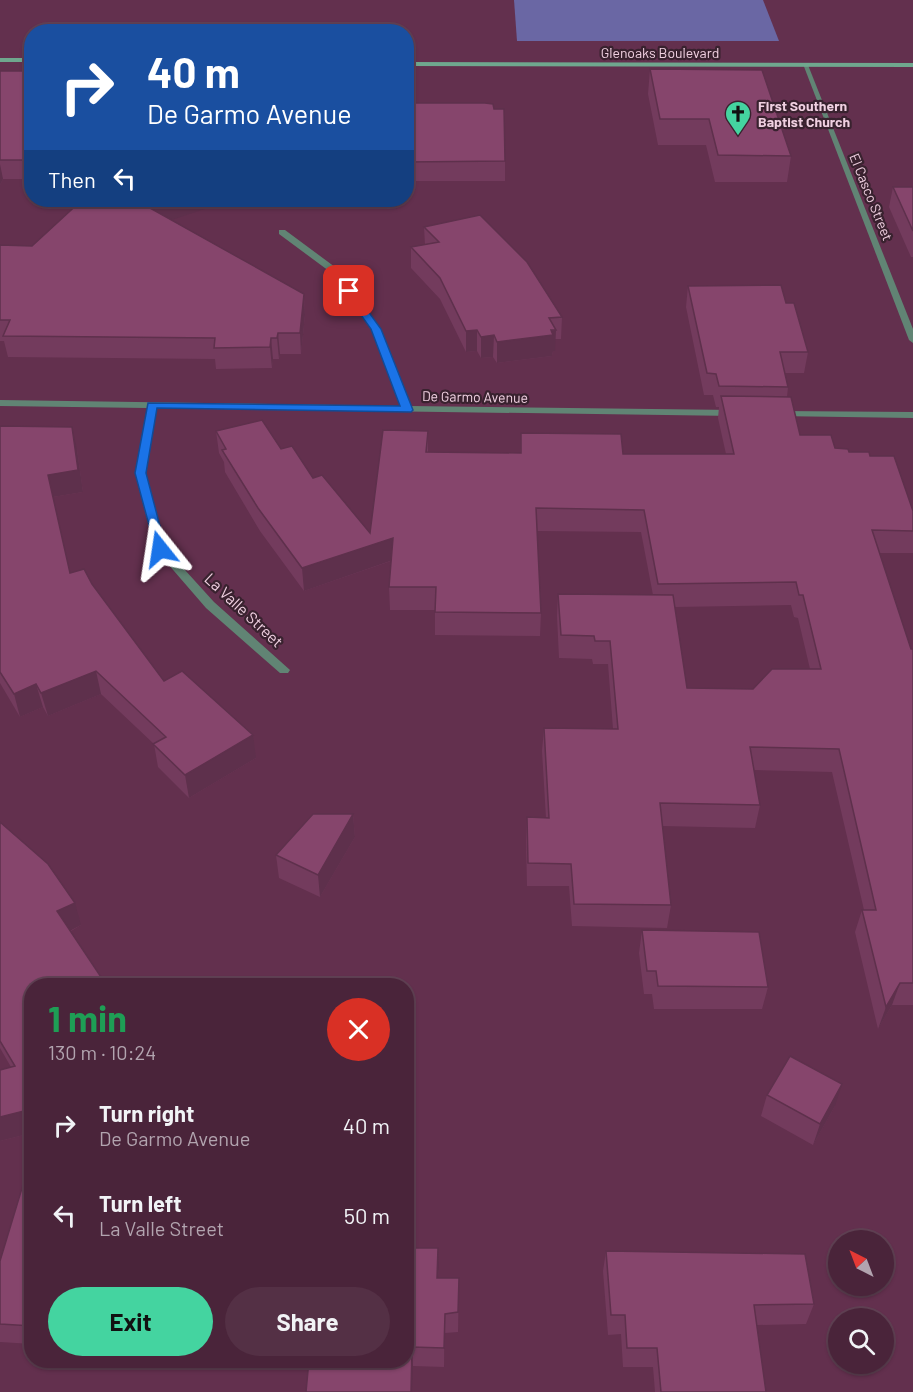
<!DOCTYPE html>
<html lang="en">
<head>
<meta charset="utf-8">
<style>
  :root { --surface:#4a243a; --page:#543045; --text:#f1f3f6; --muted:#b2a4af; --line:#614154; --accent:#44d4a0 }
  body { margin:0; font-family:Barlow,sans-serif; background:var(--page); color:var(--text); height:100vh; display:flex; flex-direction:column; font-size:22px; white-space:nowrap }
  * { box-sizing:border-box; margin:0 }
  p { font-size:20px; color:var(--muted) }
  .icon { flex:none; width:33px; height:33px; fill:none; stroke:currentColor; stroke-width:2; stroke-linecap:round; stroke-linejoin:round }
  .map { position:relative; flex:1; overflow:hidden }
  .drawer { position:absolute; left:24px; top:978px; width:390px; height:390px; display:flex; flex-direction:column; background:var(--surface); border-radius:24px; box-shadow:0 2px 4px #0004,0 0 0 2px var(--line) }
  .drawer>* { flex:none }
  .banner { position:absolute; left:24px; top:24px; width:390px; height:183px; border-radius:24px; box-shadow:0 2px 4px #0004,0 0 0 2px var(--line); background:#1a4fa0; color:#fff; overflow:hidden }
  .needle { width:39px; rotate:318deg }
  .buttons { position:absolute; left:828px; top:1230px; display:grid; gap:12px }
  .buttons a { display:grid; place-items:center; width:66px; height:66px; border-radius:50%; background:var(--surface); box-shadow:0 2px 4px #0004,0 0 0 2px var(--line); font-size:30px }
  .pin { position:absolute; display:grid; place-items:center; width:51px; height:51px; color:#fff; margin:-26px; border-radius:12px; box-shadow:0 3px 9px #0006 }
  .me { position:absolute; width:66px; margin:-33px; rotate:345deg; stroke-linejoin:round; filter:drop-shadow(0 0 4px #0008) }
  .turn { display:flex; align-items:center; gap:21px; height:126px; padding:0 24px; font-size:27px }
  .turn .icon { width:78px; height:78px; stroke-width:2.5 }
  .turn b { display:block; font-size:42px; line-height:51px }
  .then { display:flex; align-items:center; height:57px; padding:0 24px; background:#0003; gap:12px; font-size:22px }
  .round { display:grid; place-items:center; flex:none; width:63px; height:63px; border-radius:32px; background:var(--page) }
  .head { display:flex; align-items:center; justify-content:space-between; height:102px; padding:0 24px }
  h1 { font-size:36px; font-weight:700; line-height:45px; color:#1e9e55 }
  .cta { display:flex; gap:12px; margin-top:auto; padding:12px 24px }
  .cta a { flex:1; height:69px; border-radius:36px; background:var(--accent); color:#111; font-size:24px; font-weight:700; line-height:69px; text-align:center }
  .cta a+a { background:var(--page); color:var(--text) }
  ul { padding:0; list-style:none }
  li { display:flex; align-items:center; gap:18px; height:90px; padding:0 24px }
  li div { flex:1 }
  li b { display:block; font-size:22px }
  li em { font-style:normal }
  .map>svg:first-child { display:block }
  .green { fill:#6a67a4 }
  .lines { fill:none; stroke-linecap:round; stroke-linejoin:round }
  .minor { fill:#618474; fill-rule:evenodd }
  .secondary { fill:#6fa78e; fill-rule:evenodd }
  .wall { fill:#733b5d; fill-rule:evenodd }
  .shaded-wall { fill:#5e304c }
  .building { fill:#86456c; stroke:#5e304c; stroke-width:1.5 }
  .route { fill:#1a73e8; stroke:#114b97; stroke-width:1.5 }
  .labels { text-anchor:middle; stroke-width:4.5; stroke-linejoin:round; paint-order:stroke }
  .far-street-label { font-size:14px; fill:#f0d0e1; stroke:#39222f }
  .far-poi-label { font-size:14px; font-weight:bold; fill:#f0d0e1; stroke:#39222f; text-anchor:start }
  .street-label { font-size:16px; fill:#f0d0e1; stroke:#39222f }
</style>
</head>
<body>
<div class="map">
<svg width="913" height="1392" viewBox="0 0 913 1392">
  <rect width="100%" height="100%" fill="#63304e"/>
  <path class="green" d="M514,0H763L779,41H517Z"/>
  <g class="lines">
    <g class="minor">
      <path d="M803,64L808,65L913,329V343L909,340Z"/>
      <path d="M279,230H285L339,270L380,329L410,406L735,410L740,413L735,416L156,408L145,473L165,548L214,602L290,670L288,673H280L206,608L155,549L135,473L147,408L0,406V400L401,406L372,329L333,274L279,234Z"/>
      <path d="M779,411L913,412V418L776,416V412Z"/>
    </g>
    <g class="secondary">
      <rect x="0" y="58" width="32" height="4"/>
      <path d="M406,62L913,63V67L406,66Z"/>
    </g>
  </g>
  <g class="wall">
    <path d="M650,69L791,156L787,182H715L706,145H658L648,94Z"/>
    <path d="M0,71H32V179H3L0,185Z"/>
    <path d="M406,103L494,109L505,161V181H406Z"/>
    <path d="M893,187H913V257H911L889,207Z"/>
    <path d="M171,220L304,294L305,315L301,354H280L279,359H273L272,368L216,369L215,359L8,357L4,341H0V245L32,246Z"/>
    <path d="M424,227L562,317L561,339H555V351H553L552,356L497,363L493,357L481,358L477,351L466,352L440,299L411,268V247L425,245Z"/>
    <path d="M688,286L786,303L808,352L804,373H785L788,387L787,397L800,435L835,448L870,456L913,511V553H880L911,649H913V1005H892L878,1029L855,932L862,910H864L832,772L754,770L760,805L755,828L662,826L671,905L667,928L572,926L569,886H527L526,840L527,817L546,818L542,751L544,728L613,729L608,664H593L592,659L559,658L557,616L558,594L653,595L641,532L537,531L541,613L540,636L435,635V610H390L389,587L391,561L304,591L260,531L225,472L224,462L219,453L216,431L281,449L370,533L428,431V452L520,453L521,433L623,454H726L718,418L719,407H716L713,395H704L686,307ZM791,605L794,617L798,618L810,669L753,689L687,688L675,607Z"/>
    <path d="M0,426L77,449L83,492L53,497L70,573L92,584L164,681L256,758L189,798L158,767L154,744L101,694L48,716L43,707L20,717L0,683Z"/>
    <path d="M353,814L355,837L320,897L279,878L276,855Z"/>
    <path d="M0,822L81,925L71,931L32,986V1133L0,1141V1070L11,1067L0,1048Z"/>
    <path d="M642,930L768,987L762,1009H654L652,994H644L639,953Z"/>
    <path d="M767,1095L835,1106L813,1145L761,1116Z"/>
    <path d="M32,1155V1344L0,1342V1261Z"/>
    <path d="M606,1251L814,1304L806,1324L757,1325L766,1392H655L653,1367H623L621,1334L608,1335L603,1271Z"/>
    <path d="M439,1268L438,1278H459L458,1332L445,1333L444,1367L413,1366L306,1392Z"/>
  </g>
  <g class="shaded-wall">
    <path d="M0,164L3,179L0,185Z"/>
    <path d="M170,200H231L151,227L148,207Z"/>
    <path d="M304,294L305,315L301,354L300,333Z"/>
    <path d="M477,330V351L466,352V331Z"/>
    <path d="M556,330L555,351H553L552,356L497,363V342Z"/>
    <path d="M278,333L280,354L279,359L277,338Z"/>
    <path d="M494,335L493,357L481,358V337Z"/>
    <path d="M271,338L273,359L272,368L270,347Z"/>
    <path d="M72,427L77,449L83,492L53,497L48,475Z"/>
    <path d="M393,538V560L304,591L302,568Z"/>
    <path d="M96,671L101,694L48,716L41,693Z"/>
    <path d="M36,684L43,707L20,717L14,694Z"/>
    <path d="M253,735L256,758L189,798L185,775Z"/>
    <path d="M353,814L355,837L320,897L318,875Z"/>
    <path d="M75,903L81,925L64,934L57,911Z"/>
    <path d="M900,983L892,1005L878,1029L886,1007Z"/>
    <path d="M842,1084L835,1106L813,1145L820,1124Z"/>
    <path d="M32,1109V1133L0,1141V1117Z"/>
    <path d="M438,1248L439,1268L437,1297V1278Z"/>
    <path d="M445,1314V1333L444,1367V1348Z"/>
    <path d="M412,1347L413,1366L412,1392H411Z"/>
  </g>
  <g class="building">
    <path d="M650,69L762,70L791,156L718,155L709,119H660Z"/>
    <rect x="0" y="71" width="32" height="89"/>
    <path d="M406,103H485L493,104L494,109H504L505,161L406,162Z"/>
    <path d="M893,187H913V231Z"/>
    <path d="M82,200H170L148,207L304,294L300,333H278L277,338H271L270,347L214,348L215,338L3,336L10,320H0V245L32,246Z"/>
    <path d="M480,215L527,262L562,317L549,318L556,330H551L553,335L497,342L494,335L481,337L477,330L466,331L440,278L411,247L439,242L424,227Z"/>
    <path d="M781,285L786,303H794L808,352H780L788,387L719,386L716,374L707,373L688,286Z"/>
    <path d="M721,396L791,397L800,435H831L835,448L848,449L849,452H869L870,456H894L913,511V531L872,530L911,649H913V983H900L886,1007L862,910H876L839,749L750,747L760,805L660,803L671,905L574,904L571,864L528,863L527,817L549,818L544,728L618,729L610,641H595L594,636L561,635L558,594L673,595L687,688L753,689L772,669H821L803,595H799L796,582L658,584L644,510L536,508L541,613L435,612L436,587H389L393,538L302,568L258,508L222,450L226,449L216,431L262,420L281,449L292,446L313,478L322,475L370,533L383,430L428,431L426,452L521,453V433L621,434L623,454H734Z"/>
    <path d="M0,426L72,427L78,470L48,475L70,573L84,569L92,584L164,681L182,671L253,735L185,775L153,744L166,737L96,671L41,693L36,684L14,694L0,672Z"/>
    <path d="M313,814H353L318,875L276,855Z"/>
    <path d="M0,822L48,864L75,903L57,911L107,986H32V1109L0,1117V1070L15,1066L0,1041Z"/>
    <path d="M642,930L759,932L768,987L658,986L656,971H647Z"/>
    <path d="M142,979L143,986H114Z"/>
    <path d="M790,1056L842,1084L820,1124L767,1095Z"/>
    <path d="M32,1155V1326L0,1324V1261Z"/>
    <path d="M406,1248H438L437,1278H459L458,1312L445,1314L444,1348L412,1347L411,1392H306L309,1360H406Z"/>
    <path d="M606,1251L805,1254L814,1304L754,1305L766,1392H661L657,1348H627L625,1315H611Z"/>
  </g>
  <path class="route" d="M349,288L352,289L381,329L413,410L411,412L157,408L146,473L166,549L160,553L156,551L135,473L148,403L400,406L371,329L344,291Z"/>
  <defs>
    <symbol id="church-pin" viewBox="-11 -11 22 30"><path d="M0 17L-7.5 6A9.5 9.5 0 1 1 7.5 6Z" fill="#44d4a0" stroke="#39222f"/><path d="M-1.2-6h2.4v3.5h3.3v2.4h-3.3V6h-2.4V-.1h-3.3v-2.4h3.3Z" fill="#111"/></symbol>
  </defs>
  <g fill-rule="evenodd">
    <use href="#church-pin" x="723" y="99" width="30" height="40"/>
  </g>
  <g class="labels">
    <g class="far-street-label">
      <text x="660" y="58">Glenoaks Boulevard</text>
      <text transform="translate(871 197) rotate(68)" y="5">El Casco Street</text>
      <text transform="translate(475 397) rotate(1)" y="5">De Garmo Avenue</text>
    </g>
    <g class="far-poi-label">
      <text x="758" y="111">First Southern<tspan x="758" dy="16">Baptist Church</tspan></text>
    </g>
    <g class="street-label">
      <text transform="translate(244 610) rotate(43)" y="6">La Valle Street</text>
    </g>
  </g>
</svg>
<div class="buttons">
<a><svg class="needle" viewBox="-14 -14 28 28"><path d="M0-13l5 13h-10z" fill="#e53935"/><path d="M0 13l5-13h-10z" fill="#b2a4af"/></svg></a>
<a><svg class="icon" aria-label="search" viewBox="0 0 24 24"><circle cx="10" cy="10" r="6"/><path d="M15 15l6 6"/></svg></a>
</div>
<div class="pin" style="left:349px;top:291px;background:#d93025"><svg class="icon" aria-label="arrive" viewBox="0 0 24 24"><path d="M6 21V4h12l-3 4 3 4H6"/></svg></div>
<svg class="me" style="left:160px;top:549px" viewBox="-20 -20 40 40"><path d="M0-17L14 15 0 8-14 15z" fill="#1a73e8" stroke="#fff" stroke-width="4"/></svg>
<div class="banner">
<div class="turn"><svg class="icon" aria-label="right" viewBox="0 0 24 24"><path d="M7 20v-9h11M14 6l5 5-5 5"/></svg><div><b>40 m</b>De Garmo Avenue</div></div>
<div class="then">Then<svg class="icon" aria-label="left" viewBox="0 0 24 24"><path d="M17 20v-9H6M10 6l-5 5 5 5"/></svg></div>
</div>
<section class="drawer">
<div class="head"><div><h1>1 min</h1><p>130 m · 10:24</p></div><a class="round" style="background:#d93025;color:#fff"><svg class="icon" aria-label="close" viewBox="0 0 24 24"><path d="M6 6l12 12M18 6L6 18"/></svg></a></div>
<ul>
<li><svg class="icon" aria-label="right" viewBox="0 0 24 24"><path d="M7 20v-9h11M14 6l5 5-5 5"/></svg><div><b>Turn right</b><p>De Garmo Avenue</p></div><em>40 m</em></li>
<li><svg class="icon" aria-label="left" viewBox="0 0 24 24"><path d="M17 20v-9H6M10 6l-5 5 5 5"/></svg><div><b>Turn left</b><p>La Valle Street</p></div><em>50 m</em></li>
</ul>
<div class="cta"><a>Exit</a><a>Share</a></div>
</section>
</div>
</body>
</html>
